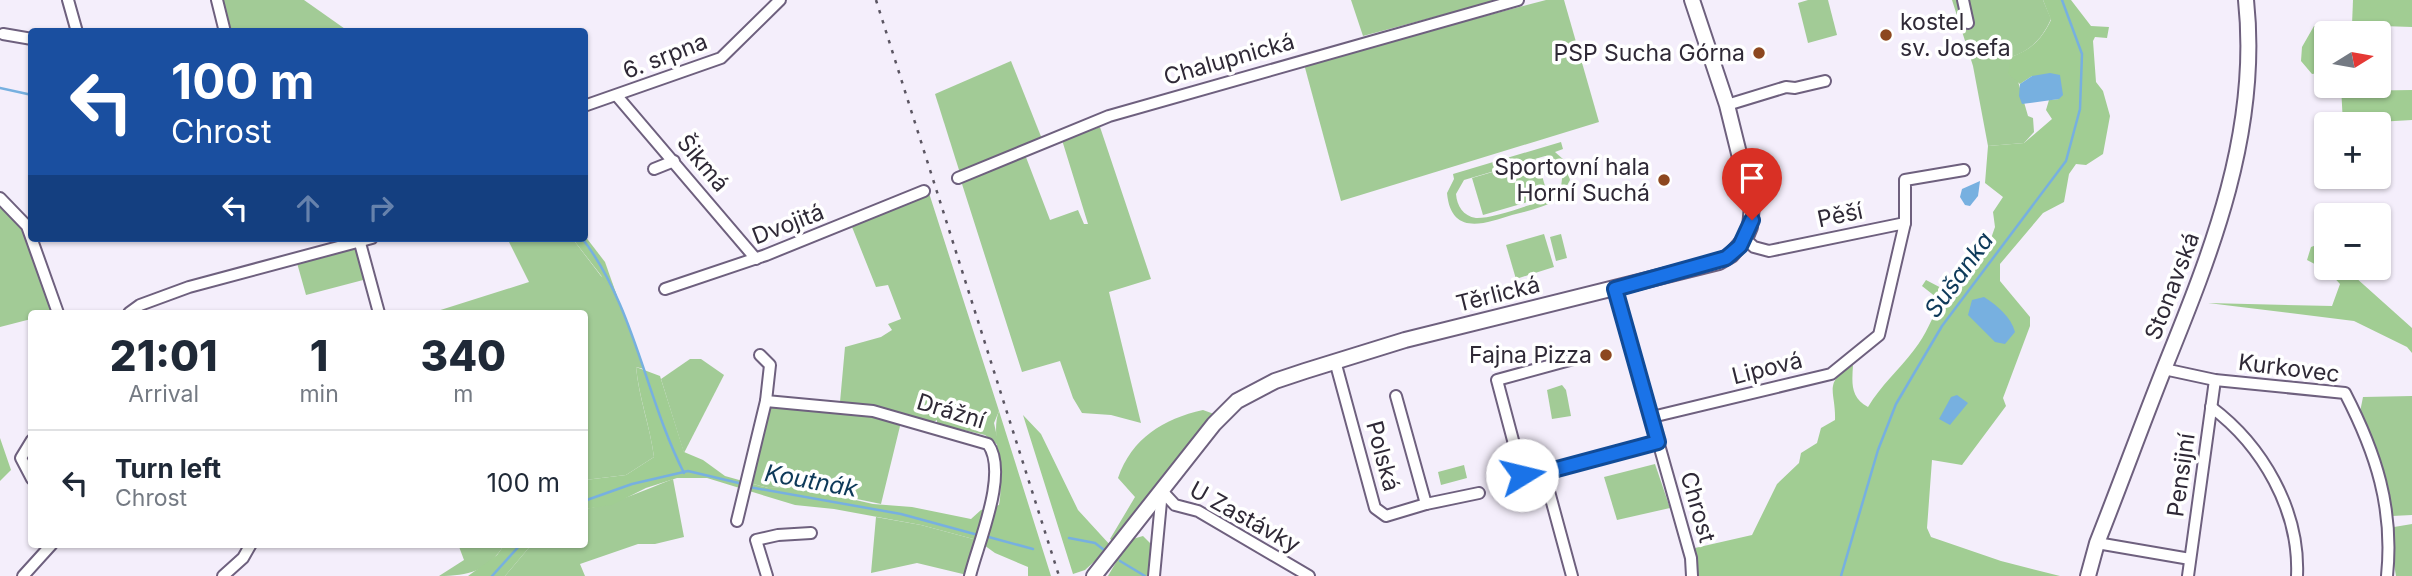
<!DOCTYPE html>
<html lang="en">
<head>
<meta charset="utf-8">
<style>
  :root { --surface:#fff; --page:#f2f2f3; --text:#1f2937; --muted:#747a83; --line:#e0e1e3 }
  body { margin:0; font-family:Inter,sans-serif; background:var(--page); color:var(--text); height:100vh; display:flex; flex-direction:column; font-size:26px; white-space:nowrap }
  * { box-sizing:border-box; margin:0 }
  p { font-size:23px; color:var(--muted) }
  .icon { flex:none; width:38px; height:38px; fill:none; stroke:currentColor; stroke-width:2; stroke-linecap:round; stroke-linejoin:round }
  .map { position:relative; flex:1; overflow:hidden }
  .sheet { position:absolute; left:28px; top:310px; width:560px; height:238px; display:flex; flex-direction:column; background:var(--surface); border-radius:7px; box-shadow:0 2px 5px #0004 }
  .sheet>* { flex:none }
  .top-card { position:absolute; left:28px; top:28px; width:560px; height:214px; border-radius:7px; box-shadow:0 2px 5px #0004; background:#1a4fa0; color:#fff; overflow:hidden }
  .needle { width:46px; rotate:79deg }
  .buttons { position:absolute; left:2314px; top:21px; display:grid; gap:14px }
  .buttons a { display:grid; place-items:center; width:77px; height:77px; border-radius:7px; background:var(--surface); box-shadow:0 2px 5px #0004; font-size:35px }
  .pin { position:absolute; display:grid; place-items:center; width:60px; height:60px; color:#fff; margin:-72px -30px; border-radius:50% 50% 50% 0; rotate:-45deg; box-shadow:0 0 7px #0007 }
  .pin .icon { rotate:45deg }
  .me { position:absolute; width:77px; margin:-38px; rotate:81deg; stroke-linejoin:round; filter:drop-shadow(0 0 5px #0008) }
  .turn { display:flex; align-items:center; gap:24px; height:147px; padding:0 28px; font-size:32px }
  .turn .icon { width:91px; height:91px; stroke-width:2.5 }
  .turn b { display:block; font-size:49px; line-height:60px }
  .lanes { display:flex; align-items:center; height:66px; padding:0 28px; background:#0003; justify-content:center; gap:35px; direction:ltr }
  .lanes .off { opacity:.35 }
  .eta { display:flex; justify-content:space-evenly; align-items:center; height:119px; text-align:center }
  .eta b { font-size:42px; font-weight:800; line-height:49px }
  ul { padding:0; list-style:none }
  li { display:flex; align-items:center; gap:21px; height:105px; padding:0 28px; border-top:2px solid var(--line) }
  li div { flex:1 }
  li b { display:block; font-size:26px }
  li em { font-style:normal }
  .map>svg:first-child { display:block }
  .green { fill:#a2cb96; fill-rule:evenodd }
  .forest { fill:#a1cd93 }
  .water { fill:#77b0e0 }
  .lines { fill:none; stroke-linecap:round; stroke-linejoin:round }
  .stream { stroke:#77b0e0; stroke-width:2.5 }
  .street-casing { stroke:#6e607e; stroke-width:14 }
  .secondary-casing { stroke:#6e607e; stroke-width:18 }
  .street { stroke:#fff; stroke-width:10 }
  .secondary { stroke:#fff; stroke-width:14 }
  .rail { stroke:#5a5461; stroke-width:2.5; stroke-dasharray:3.5 7; stroke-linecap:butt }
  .route-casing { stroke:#114b97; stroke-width:18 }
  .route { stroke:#1a73e8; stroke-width:12 }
  .poi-dot { fill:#8d471f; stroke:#fff; stroke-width:2.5 }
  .labels { text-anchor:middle; stroke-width:7; stroke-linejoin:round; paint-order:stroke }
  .poi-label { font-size:23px; fill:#2f2936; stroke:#fff; text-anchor:end }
  .street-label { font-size:23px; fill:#2f2936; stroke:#fff }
  .water-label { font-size:24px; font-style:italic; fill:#0d3959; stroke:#fff }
</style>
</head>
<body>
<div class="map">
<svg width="2412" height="576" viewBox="0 0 2412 576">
  <rect width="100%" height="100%" fill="#f4eefb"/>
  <g class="green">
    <path d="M220,0H304L348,31H229Z"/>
    <path d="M1351,0H1498L1363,36Z"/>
    <path d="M1546,0H1564L1599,122L1341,201L1304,64Z"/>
    <path d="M1808,0H1828L1837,35L1808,43L1798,3Z"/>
    <path d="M1952,0H2043L2051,19C2042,39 2031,50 2011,57L2028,116L2033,118L2034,132L2024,143L1988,146L1973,66Z"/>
    <path d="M1011,61L1042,139L964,172L959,170L935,94Z"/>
    <path d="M1100,127L1150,276L1151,279L1109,292L1141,423L1111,415L1082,413L1073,398L1060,361L1022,372L962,184L964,179L1024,152L1050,220L1078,210L1084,224H1088L1062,140Z"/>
    <path d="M1561,142L1563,149L1555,152L1564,160L1570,180L1560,199C1544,207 1528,211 1512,215C1484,224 1451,236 1447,193L1454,179L1453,174ZM1545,156L1553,159L1563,171L1561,187L1556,194C1541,202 1492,219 1476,218C1463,216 1457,206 1456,194L1464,180Z"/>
    <path d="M1537,159L1548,196L1483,215L1472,178Z"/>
    <path d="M929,193L999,411L994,423L999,446L985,435L937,424V420L930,424L869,406L840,402L845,347L881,337L892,330L888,324L901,319L888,285L876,287L852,227Z"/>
    <path d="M0,204L25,230L53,313H32L31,319L0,327Z"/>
    <path d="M1544,234L1554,267L1516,279L1506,245Z"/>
    <path d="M1561,234L1567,258L1556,261L1550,237Z"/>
    <path d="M507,238H572L601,276L612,283L644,369L636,367C639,399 650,426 654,457L626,475L585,480L584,313H431L529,282Z"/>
    <path d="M353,248L357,251L367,279L306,295L297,263Z"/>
    <path d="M690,359H701L724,375L684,453L661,379Z"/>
    <path d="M1562,385L1566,390L1571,416L1552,419L1547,390Z"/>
    <path d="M2412,396V515L2392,516L2384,471L2360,412L2363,397Z"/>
    <path d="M776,404L846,410L901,422L881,504L799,487L768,488L750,483L768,408Z"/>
    <path d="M1203,410L1214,414L1114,542L1110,539L1135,497L1118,478C1132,438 1163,419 1203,410Z"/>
    <path d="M1655,464L1670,508L1617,520L1604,477Z"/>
    <path d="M1464,465L1467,478L1441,485L1438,472Z"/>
    <path d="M673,479L684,537L655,544H638L580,564L585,576H505L532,544H584L585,509C615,504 644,490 673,479Z"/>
    <path d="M876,517L921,525L977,540L967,575L917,563L871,573Z"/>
    <path d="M2412,524V576H2396L2392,552L2394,527Z"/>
    <path d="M458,544H505C487,571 469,576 439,576L464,560Z"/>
  </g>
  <g class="forest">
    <path d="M2043,0H2071L2091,26L2109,27L2107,38L2095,37L2093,41L2096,82L2103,91L2110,116L2103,154L2086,165L2076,164L2069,174L2064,202L2043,213L2000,264V281L2030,317V326L2003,398L2006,406L1962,465L1932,460L1927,528L1931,537L2001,561L2060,576H1696L1695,548L1752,535L1777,484L1799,463L1801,453L1817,443L1821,428L1835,420C1836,391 1822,383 1853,365C1852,383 1850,397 1868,407C1881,385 1899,370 1914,350C1926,335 1932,318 1941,301L1922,286L1926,280L1949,292L1963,284L1967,269L1988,247L1995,227L1993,212L2003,197L1985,183L1988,146L2024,143L2052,119L2046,110L2049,100L2059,99L2032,76L2020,84L2008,74L2011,57C2031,50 2042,39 2051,20Z"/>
    <path d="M2353,0H2412V27L2352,25Z"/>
    <path d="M2314,26H2345L2351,33H2326V72L2312,74L2301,61L2302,47Z"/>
    <path d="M2341,86H2346V91L2412,90V120L2343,124Z"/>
    <path d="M585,236L605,262L617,296L572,238Z"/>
    <path d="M2322,243L2326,247V268H2345L2412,328V353L2407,347L2354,321L2208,303L2332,306L2340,284L2328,271L2307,260L2311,247Z"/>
    <path d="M636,367L660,376L684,452L703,460L725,476L768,488L799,487L873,504L912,507L971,519L981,510L999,505C1005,475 990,432 999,411L1051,576H1028V567L995,553L977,540L921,525L834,509L795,505L707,478H677L646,488L612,505L585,509V480L626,475L654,457C650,426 639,398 636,367Z"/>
    <path d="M1023,415L1041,434L1078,510L1111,546L1085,570L1073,574Z"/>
    <path d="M0,438L11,470L0,481Z"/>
    <path d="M1143,536L1153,546L1151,576H1108L1129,540Z"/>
    <path d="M505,544H532L505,576H468L497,555Z"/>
  </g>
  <g class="water">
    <path d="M2050,73L2060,75L2063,95L2059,99L2022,104L2019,96L2020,84L2032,76Z"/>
    <path d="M1980,181L1978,196L1970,206L1965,205L1960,197L1962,189Z"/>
    <path d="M1984,297C1997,305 2011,317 2015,332L2005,344L1995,342L1968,315L1972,300Z"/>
    <path d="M1957,395L1968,403L1950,425L1939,419L1951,397Z"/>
  </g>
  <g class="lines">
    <g class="stream">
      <path d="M0,88L32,95"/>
      <path d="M582,238C635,307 645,396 684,473"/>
      <path d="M749,487L901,514L978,535"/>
      <path d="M584,501L632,484L688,471L743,484"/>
      <path d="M985,536L1033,549"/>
      <path d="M1069,538L1095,543L1108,553"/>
      <path d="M1120,561L1145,576"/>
      <path d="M492,576L521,544"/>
      <path d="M1841,576L1878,450L1896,404L1942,326L2066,161L2080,109L2082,54L2062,0"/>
    </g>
    <defs>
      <g id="street">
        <path d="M68,0L77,32"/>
        <path d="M217,0L225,32"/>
        <path d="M1963,0L1968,23"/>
        <path d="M3,34L32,39"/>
        <path d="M617,96L756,259"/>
        <path d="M1727,105L1786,87L1795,88L1825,81"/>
        <path d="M584,106L721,58L780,0"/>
        <path d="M654,169L674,161"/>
        <path d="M958,178L1109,116L1518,0"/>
        <path d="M0,198L27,226L58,313"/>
        <path d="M1905,223V180L1964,170"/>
        <path d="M360,243L379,313"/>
        <path d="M665,289L766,255L924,191"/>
        <path d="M1615,289L1691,558L1692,576"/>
        <path d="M129,313L140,305L189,287L372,238"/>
        <path d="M760,355L770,365L766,401L873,411L988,444C1009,473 978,543 970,576"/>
        <path d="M1581,357L1497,380L1523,478L1658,442"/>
        <path d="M1335,361L1375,508L1386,516L1426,504"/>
        <path d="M2164,369L2215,380L2345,393C2376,453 2394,508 2387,576"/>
        <path d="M1396,396L1426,504L1479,493"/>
        <path d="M2211,407C2262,445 2300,510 2297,576"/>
        <path d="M1652,417L1831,374L1879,335L1905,223L1769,251L1754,247L1745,239"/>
        <path d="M32,440L21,458L32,479"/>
        <path d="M1544,473L1572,576"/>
        <path d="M1162,491L1175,505L1198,511L1309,576"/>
        <path d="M737,521L766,401"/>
        <path d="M2097,543L2190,559"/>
        <path d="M23,576L52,544"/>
        <path d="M223,576L243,558L251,544"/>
        <path d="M767,576L756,540L778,535L811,533"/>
        <path d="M1154,576L1162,491"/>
        <path d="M2188,576L2215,380"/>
      </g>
      <g id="secondary">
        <path d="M1094,576L1214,424L1237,401L1275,381L1305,371L1405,340L1719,262L1731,255L1745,239L1750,227L1752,206L1727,105L1692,0"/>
        <path d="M2088,576L2097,543C2120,485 2141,427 2164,369C2212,251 2260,131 2246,0"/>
      </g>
    </defs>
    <use href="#street" class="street-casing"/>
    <use href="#secondary" class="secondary-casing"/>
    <use href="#street" class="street"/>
    <use href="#secondary" class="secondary"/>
    <path class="rail" d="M876,0L1059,576"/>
  </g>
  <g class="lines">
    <defs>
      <path id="route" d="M1522,475L1523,478L1658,442L1615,289L1726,258L1740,246L1752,220"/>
    </defs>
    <use href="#route" class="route-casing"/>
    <use href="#route" class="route"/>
  </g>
  <g class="poi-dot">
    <circle cx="1886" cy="35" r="7"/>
    <circle cx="1759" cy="53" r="7"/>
    <circle cx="1664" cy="180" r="7"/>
    <circle cx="1606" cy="355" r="7"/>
  </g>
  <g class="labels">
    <g class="poi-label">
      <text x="1900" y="30" text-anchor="start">kostel<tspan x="1900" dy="26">sv. Josefa</tspan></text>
      <text x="1745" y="61">PSP Sucha Górna</text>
      <text x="1650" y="175">Sportovní hala<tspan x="1650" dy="26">Horní Suchá</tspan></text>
      <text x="1592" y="363">Fajna Pizza</text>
    </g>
    <g class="street-label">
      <text transform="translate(665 56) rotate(-21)" y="8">6. srpna</text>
      <text transform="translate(1229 59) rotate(-16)" y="8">Chalupnická</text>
      <text transform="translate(703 163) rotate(50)" y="8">Šikmá</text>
      <text transform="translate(1840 215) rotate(-12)" y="8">Pěší</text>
      <text transform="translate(788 224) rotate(-21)" y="8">Dvojitá</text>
      <text transform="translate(2172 286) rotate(-69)" y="8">Stonavská</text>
      <text transform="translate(1498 294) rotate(-14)" y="8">Těrlická</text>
      <text transform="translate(1767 368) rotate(-14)" y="8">Lipová</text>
      <text transform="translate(2289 368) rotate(7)" y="8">Kurkovec</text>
      <text transform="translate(951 411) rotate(17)" y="8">Drážní</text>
      <text transform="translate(1383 456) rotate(75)" y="8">Polská</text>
      <text transform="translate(2181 475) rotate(-82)" y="8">Pensijní</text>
      <text transform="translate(1698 507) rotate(74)" y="8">Chrost</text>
      <text transform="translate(1245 517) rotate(29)" y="8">U Zastávky</text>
    </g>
    <g class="water-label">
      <text transform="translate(1959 275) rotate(-54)" y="8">Sušanka</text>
      <text transform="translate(811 481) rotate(10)" y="8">Koutnák</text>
    </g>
  </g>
</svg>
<div class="buttons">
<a><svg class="needle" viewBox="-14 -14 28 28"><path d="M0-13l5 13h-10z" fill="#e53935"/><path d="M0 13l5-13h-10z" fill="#747a83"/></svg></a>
<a>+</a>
<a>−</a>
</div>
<div class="pin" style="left:1752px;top:220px;background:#d93025"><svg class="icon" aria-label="arrive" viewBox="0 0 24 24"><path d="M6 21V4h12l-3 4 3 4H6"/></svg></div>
<svg class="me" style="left:1522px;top:475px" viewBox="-20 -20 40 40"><circle r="19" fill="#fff"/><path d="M0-13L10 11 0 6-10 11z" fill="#1a73e8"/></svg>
<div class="top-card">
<div class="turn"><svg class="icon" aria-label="left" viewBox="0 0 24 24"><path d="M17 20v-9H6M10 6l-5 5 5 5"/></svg><div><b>100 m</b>Chrost</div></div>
<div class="lanes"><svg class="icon" aria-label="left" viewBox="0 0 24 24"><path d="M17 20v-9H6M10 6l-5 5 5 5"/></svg><svg class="icon off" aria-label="ahead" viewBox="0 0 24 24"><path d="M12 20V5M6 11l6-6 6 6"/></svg><svg class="icon off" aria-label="right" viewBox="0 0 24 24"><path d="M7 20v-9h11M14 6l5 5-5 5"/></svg></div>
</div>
<section class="sheet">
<div class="eta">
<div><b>21:01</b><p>Arrival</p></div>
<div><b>1</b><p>min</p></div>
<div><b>340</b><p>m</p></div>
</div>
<ul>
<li><svg class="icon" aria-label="left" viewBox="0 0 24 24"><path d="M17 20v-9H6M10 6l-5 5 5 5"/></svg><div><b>Turn left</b><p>Chrost</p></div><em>100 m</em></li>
</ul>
</section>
</div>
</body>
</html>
